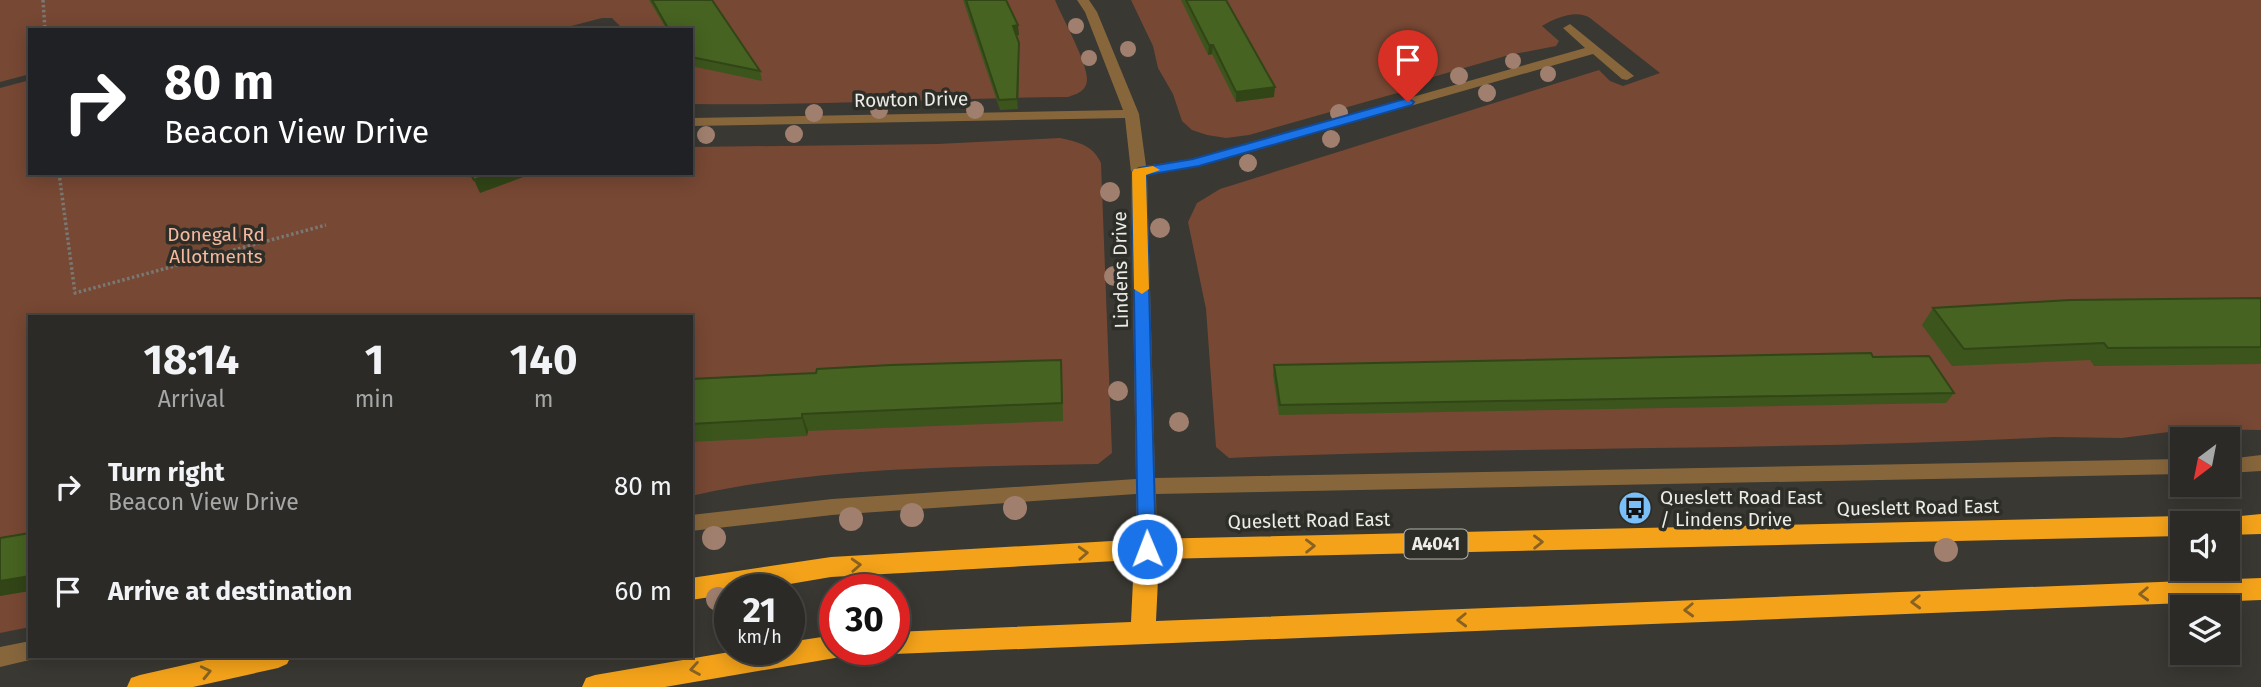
<!DOCTYPE html>
<html lang="en">
<head>
<meta charset="utf-8">
<style>
  :root { --surface:#2b2a26; --page:#33322e; --text:#f1f3f6; --muted:#a6a7a7; --line:#474643 }
  body { margin:0; font-family:"Fira Sans",sans-serif; background:var(--page); color:var(--text); height:100vh; display:flex; flex-direction:column; font-size:26px; white-space:nowrap }
  * { box-sizing:border-box; margin:0 }
  p { font-size:23px; color:var(--muted) }
  .icon { flex:none; width:38px; height:38px; fill:none; stroke:currentColor; stroke-width:2; stroke-linecap:round; stroke-linejoin:round }
  .map { position:relative; flex:1; overflow:hidden }
  .drawer { position:absolute; left:28px; top:315px; width:665px; height:343px; display:flex; flex-direction:column; background:var(--surface); border-radius:0px; box-shadow:0 4px 18px #0003,0 0 0 2px var(--line) }
  .drawer>* { flex:none }
  .guide { position:absolute; left:28px; top:28px; width:665px; height:147px; border-radius:0px; box-shadow:0 4px 18px #0003,0 0 0 2px var(--line); background:#202124; color:#fff; overflow:hidden }
  .needle { width:46px; rotate:212deg }
  .buttons { position:absolute; left:2170px; top:427px; display:grid; gap:14px }
  .buttons a { display:grid; place-items:center; width:70px; height:70px; border-radius:0px; background:var(--surface); box-shadow:0 4px 18px #0003,0 0 0 2px var(--line); font-size:35px }
  .speed { position:absolute; left:714px; top:574px; display:flex; gap:14px; font-size:35px; font-weight:700; text-align:center }
  .speed>* { display:grid; place-content:center; width:91px; height:91px; border-radius:50%; background:var(--surface); box-shadow:0 4px 18px #0003,0 0 0 2px var(--line); line-height:1 }
  .speed small { font-size:18px; font-weight:400 }
  .speed .limit { border:10px solid #d22; background:#fff; color:#111 }
  .pin { position:absolute; display:grid; place-items:center; width:60px; height:60px; color:#fff; margin:-72px -30px; border-radius:50% 50% 50% 0; rotate:-45deg; box-shadow:0 0 7px #0007 }
  .pin .icon { rotate:45deg }
  .me { position:absolute; width:77px; margin:-38px; rotate:359deg; stroke-linejoin:round; filter:drop-shadow(0 0 5px #0008) }
  .turn { display:flex; align-items:center; gap:24px; height:147px; padding:0 21px; font-size:32px }
  .turn .icon { width:91px; height:91px; stroke-width:2.5 }
  .turn b { display:block; font-size:49px; line-height:60px }
  .eta { display:flex; justify-content:space-evenly; align-items:center; height:119px; text-align:center }
  .eta b { font-size:42px; font-weight:700; line-height:49px }
  ul { padding:0; list-style:none }
  li { display:flex; align-items:center; gap:21px; height:105px; padding:0 21px }
  li div { flex:1 }
  li b { display:block; font-size:26px }
  li em { font-style:normal }
  .map>svg:first-child { display:block }
  .green { fill:#774834 }
  .lines { fill:none; stroke-linecap:round; stroke-linejoin:round }
  .path { stroke:#797873; stroke-width:3.5; stroke-dasharray:2.5 2.5; stroke-linecap:butt }
  .minor { fill:#87663c; fill-rule:evenodd }
  .highway { fill:#f3a21a; fill-rule:evenodd }
  .tree { fill:#a07f6e }
  .wall { fill:#3c551c }
  .shaded-wall { fill:#314517 }
  .building { fill:#466321; stroke:#314517; stroke-width:2 }
  .oneway { stroke:#876222 }
  .route { fill:#1a73e8; stroke:#114b97; stroke-width:2 }
  .slow { fill:#f59e0b }
  .labels { text-anchor:middle; stroke-width:7; stroke-linejoin:round; paint-order:stroke }
  .shield { fill:#2e2e28; stroke:#b4b3ae; stroke-width:2 }
  .shield-label { font-size:18px; font-weight:bold; fill:#edece8 }
  .street-label { font-size:19px; fill:#edece8; stroke:#2e2e28 }
  .park-label { font-size:19px; fill:#f5b9a0; stroke:#2e2e28 }
  .poi-label { font-size:19px; fill:#edece8; stroke:#2e2e28; text-anchor:start }
</style>
</head>
<body>
<div class="map">
<svg width="2261" height="687" viewBox="0 0 2261 687">
  <rect width="100%" height="100%" fill="#393832"/>
  <g class="green">
    <path d="M0,0H1055C1063,19 1087,62 1087,79C1087,91 1077,94 1068,97C942,98 817,106 691,104V30H624L612,18H602L556,30H30V74L0,82Z"/>
    <path d="M1131,0H2261V430L2192,429L2122,438L2054,437C1779,451 1504,446 1229,458L1216,447L1206,309L1188,222L1197,203L1220,189L1599,70L1610,81L1623,86L1660,73L1590,18C1577,9 1555,18 1542,26L1559,41L1556,46L1509,55L1426,79L1422,86L1249,135L1226,138L1207,135L1192,130L1182,121L1173,94L1158,68L1153,46Z"/>
    <path d="M30,80V173H691V147L937,144L1060,138C1078,142 1093,145 1101,163L1112,453L1098,464C963,467 824,466 691,496V317H30V627L0,633V88Z"/>
  </g>
  <g class="lines">
    <g class="path">
      <path d="M43,0L45,30"/>
      <path d="M59,173L75,293L326,225"/>
    </g>
    <g class="minor">
      <path d="M1077,0H1089L1097,12L1139,114L1146,166L1194,159L1585,48L1563,28L1570,24L1634,76L1627,80L1622,79L1593,54L1200,166L1147,175L1155,478L2182,459V474L1156,494L1157,549L1154,555L1147,557L1140,555L1137,549L1136,494L832,515L691,531V515L832,499L1136,479L1131,172L1125,118L691,126V118L1123,110L1085,12Z"/>
      <path d="M2261,455V471L2228,473V459Z"/>
      <path d="M30,641V656L38,658L0,667V647Z"/>
    </g>
    <g class="highway">
      <path d="M2261,514V534L2228,535V523H2217L2220,518Z"/>
      <path d="M2182,516L2190,519L2193,523H2182V536L1159,559L1156,621L2261,578V600L894,654L884,649H894V632L1131,622L1134,560L831,577L754,590H730V594L691,600V578L831,557L1147,539Z"/>
      <path d="M835,635V649H846L844,654L835,658L665,687H582L586,678L595,675L747,649H789V642Z"/>
      <path d="M224,656H291L287,664L278,668L193,687H127L131,678L140,675Z"/>
    </g>
  </g>
  <g class="tree">
    <circle cx="1076" cy="26" r="8"/>
    <circle cx="1128" cy="49" r="8"/>
    <circle cx="1089" cy="58" r="8"/>
    <circle cx="1513" cy="61" r="8"/>
    <circle cx="1548" cy="74" r="8"/>
    <circle cx="1459" cy="76" r="9"/>
    <circle cx="1487" cy="93" r="9"/>
    <circle cx="879" cy="110" r="9"/>
    <circle cx="975" cy="110" r="9"/>
    <circle cx="814" cy="113" r="9"/>
    <circle cx="1339" cy="113" r="9"/>
    <circle cx="794" cy="134" r="9"/>
    <circle cx="706" cy="135" r="9"/>
    <circle cx="1331" cy="139" r="9"/>
    <circle cx="1248" cy="163" r="9"/>
    <circle cx="1110" cy="192" r="10"/>
    <circle cx="1160" cy="228" r="10"/>
    <circle cx="1114" cy="276" r="10"/>
    <circle cx="1118" cy="391" r="10"/>
    <circle cx="1179" cy="422" r="10"/>
    <circle cx="1015" cy="508" r="12"/>
    <circle cx="912" cy="515" r="12"/>
    <circle cx="851" cy="519" r="12"/>
    <circle cx="714" cy="538" r="12"/>
    <circle cx="1946" cy="550" r="12"/>
    <circle cx="718" cy="599" r="12"/>
  </g>
  <g class="wall">
    <path d="M649,0H712L760,71L762,81L691,66V30H667Z"/>
    <path d="M963,0H1006L1019,35H1016L1019,43V53L1018,109L1000,110Z"/>
    <path d="M1181,0H1226L1274,97L1236,102L1212,54L1208,55Z"/>
    <path d="M2261,298V364L2094,366L2090,360L1952,366L1922,325L1933,308Z"/>
    <path d="M1873,357L1954,393L1946,403L1279,415L1273,375L1274,365Z"/>
    <path d="M1062,377L1063,421L808,431L807,436L691,442V379Z"/>
  </g>
  <g class="shaded-wall">
    <path d="M1018,25L1019,35L1014,36L1013,26Z"/>
    <path d="M1019,43V53L1018,109L1017,99Z"/>
    <path d="M1209,45H1213L1212,54L1208,55Z"/>
    <path d="M1275,87L1274,97L1236,102V92Z"/>
    <path d="M493,173H534L480,193L474,180Z"/>
    <path d="M802,414L808,431L807,436L802,418Z"/>
    <path d="M30,576V591L0,596V581Z"/>
  </g>
  <g class="building">
    <path d="M652,0H712L760,71L691,57V30H669Z"/>
    <path d="M966,0H1006L1018,25L1013,26L1019,43L1017,99L999,100Z"/>
    <path d="M1186,0H1226L1275,87L1236,92L1213,45H1209Z"/>
    <path d="M470,173H493L474,180Z"/>
    <path d="M2261,298V347L2108,348L2104,343L1964,349L1933,308L2070,300Z"/>
    <path d="M1871,353L1873,357L1929,356L1954,393L1280,405L1274,365Z"/>
    <path d="M1061,360L1062,403L802,414V418L691,424V379L816,373L817,369L891,365Z"/>
    <path d="M30,533V576L0,581V538Z"/>
  </g>
  <defs><path id="oneway-chevron" d="M-2-3.5L2.5 0L-2 3.5" fill="none" stroke-width="1.6" stroke-linecap="round" stroke-linejoin="round" transform="scale(1.75)"/></defs>
  <g class="oneway">
    <use href="#oneway-chevron" transform="translate(1538 542) rotate(-1)"/>
    <use href="#oneway-chevron" transform="translate(1310 546) rotate(-1)"/>
    <use href="#oneway-chevron" transform="translate(1083 553) rotate(-3)"/>
    <use href="#oneway-chevron" transform="translate(856 565) rotate(-3)"/>
    <use href="#oneway-chevron" transform="translate(2144 594) rotate(178)"/>
    <use href="#oneway-chevron" transform="translate(1916 602) rotate(178)"/>
    <use href="#oneway-chevron" transform="translate(1689 610) rotate(178)"/>
    <use href="#oneway-chevron" transform="translate(1462 620) rotate(178)"/>
    <use href="#oneway-chevron" transform="translate(695 669) rotate(170)"/>
    <use href="#oneway-chevron" transform="translate(206 672) rotate(-13)"/>
  </g>
  <path class="route" d="M1408,98L1414,102L1412,105L1199,166L1146,175L1156,549L1154,554L1147,557L1141,554L1138,549L1132,172L1139,168L1193,159Z"/>
  <path class="slow" d="M1153,166L1160,170L1146,175L1149,289L1142,294L1134,289L1132,172L1134,169Z"/>
  <defs>
    <symbol id="bus-disc" viewBox="-11 -11 22 22"><circle r="9.5" fill="#7abff8" stroke="#2e2e28"/><path d="M-5-6H5V4H4V6H2V4H-2V6H-4V4H-5ZM-3.5-4V0h7V-4ZM-3.5 1.2v1.5H-2V1.2ZM2 1.2v1.5H3.5V1.2Z" fill="#111"/></symbol>
  </defs>
  <g fill-rule="evenodd">
    <use href="#bus-disc" x="1616" y="489" width="38" height="38"/>
  </g>
  <g class="labels">
    <rect class="shield" x="1404.5" y="529.5" width="63" height="29" rx="5"/>
    <g class="shield-label">
      <text x="1436" y="550">A4041</text>
    </g>
    <g class="street-label">
      <text transform="translate(911 99) rotate(-1)" y="7">Rowton Drive</text>
      <text transform="translate(1120 270) rotate(-91)" y="7">Lindens Drive</text>
      <text transform="translate(1918 507) rotate(-1)" y="7">Queslett Road East</text>
      <text transform="translate(1309 520) rotate(-1)" y="7">Queslett Road East</text>
    </g>
    <g class="park-label">
      <text x="216" y="241">Donegal Rd<tspan x="216" dy="22">Allotments</tspan></text>
    </g>
    <g class="poi-label">
      <text x="1660" y="504">Queslett Road East<tspan x="1660" dy="22">/ Lindens Drive</tspan></text>
    </g>
  </g>
</svg>
<div class="buttons">
<a><svg class="needle" viewBox="-14 -14 28 28"><path d="M0-13l5 13h-10z" fill="#e53935"/><path d="M0 13l5-13h-10z" fill="#a6a7a7"/></svg></a>
<a><svg class="icon" aria-label="sound" viewBox="0 0 24 24"><path d="M4 9h4l5-4v14l-5-4H4zM17 9q2 3 0 6"/></svg></a>
<a><svg class="icon" aria-label="layers" viewBox="0 0 24 24"><path d="M12 4l9 5-9 5-9-5zM3 14l9 5 9-5"/></svg></a>
</div>
<div class="speed"><div>21<small>km/h</small></div><div class="limit">30</div></div>
<div class="pin" style="left:1408px;top:102px;background:#d93025"><svg class="icon" aria-label="arrive" viewBox="0 0 24 24"><path d="M6 21V4h12l-3 4 3 4H6"/></svg></div>
<svg class="me" style="left:1147px;top:549px" viewBox="-20 -20 40 40"><circle r="17" fill="#1a73e8" stroke="#fff" stroke-width="3"/><path d="M0-11L8 9 0 5-8 9z" fill="#fff"/></svg>
<div class="guide">
<div class="turn"><svg class="icon" aria-label="right" viewBox="0 0 24 24"><path d="M7 20v-9h11M14 6l5 5-5 5"/></svg><div><b>80 m</b>Beacon View Drive</div></div>
</div>
<section class="drawer">
<div class="eta">
<div><b>18:14</b><p>Arrival</p></div>
<div><b>1</b><p>min</p></div>
<div><b>140</b><p>m</p></div>
</div>
<ul>
<li><svg class="icon" aria-label="right" viewBox="0 0 24 24"><path d="M7 20v-9h11M14 6l5 5-5 5"/></svg><div><b>Turn right</b><p>Beacon View Drive</p></div><em>80 m</em></li>
<li><svg class="icon" aria-label="arrive" viewBox="0 0 24 24"><path d="M6 21V4h12l-3 4 3 4H6"/></svg><div><b>Arrive at destination</b></div><em>60 m</em></li>
</ul>
</section>
</div>
</body>
</html>
